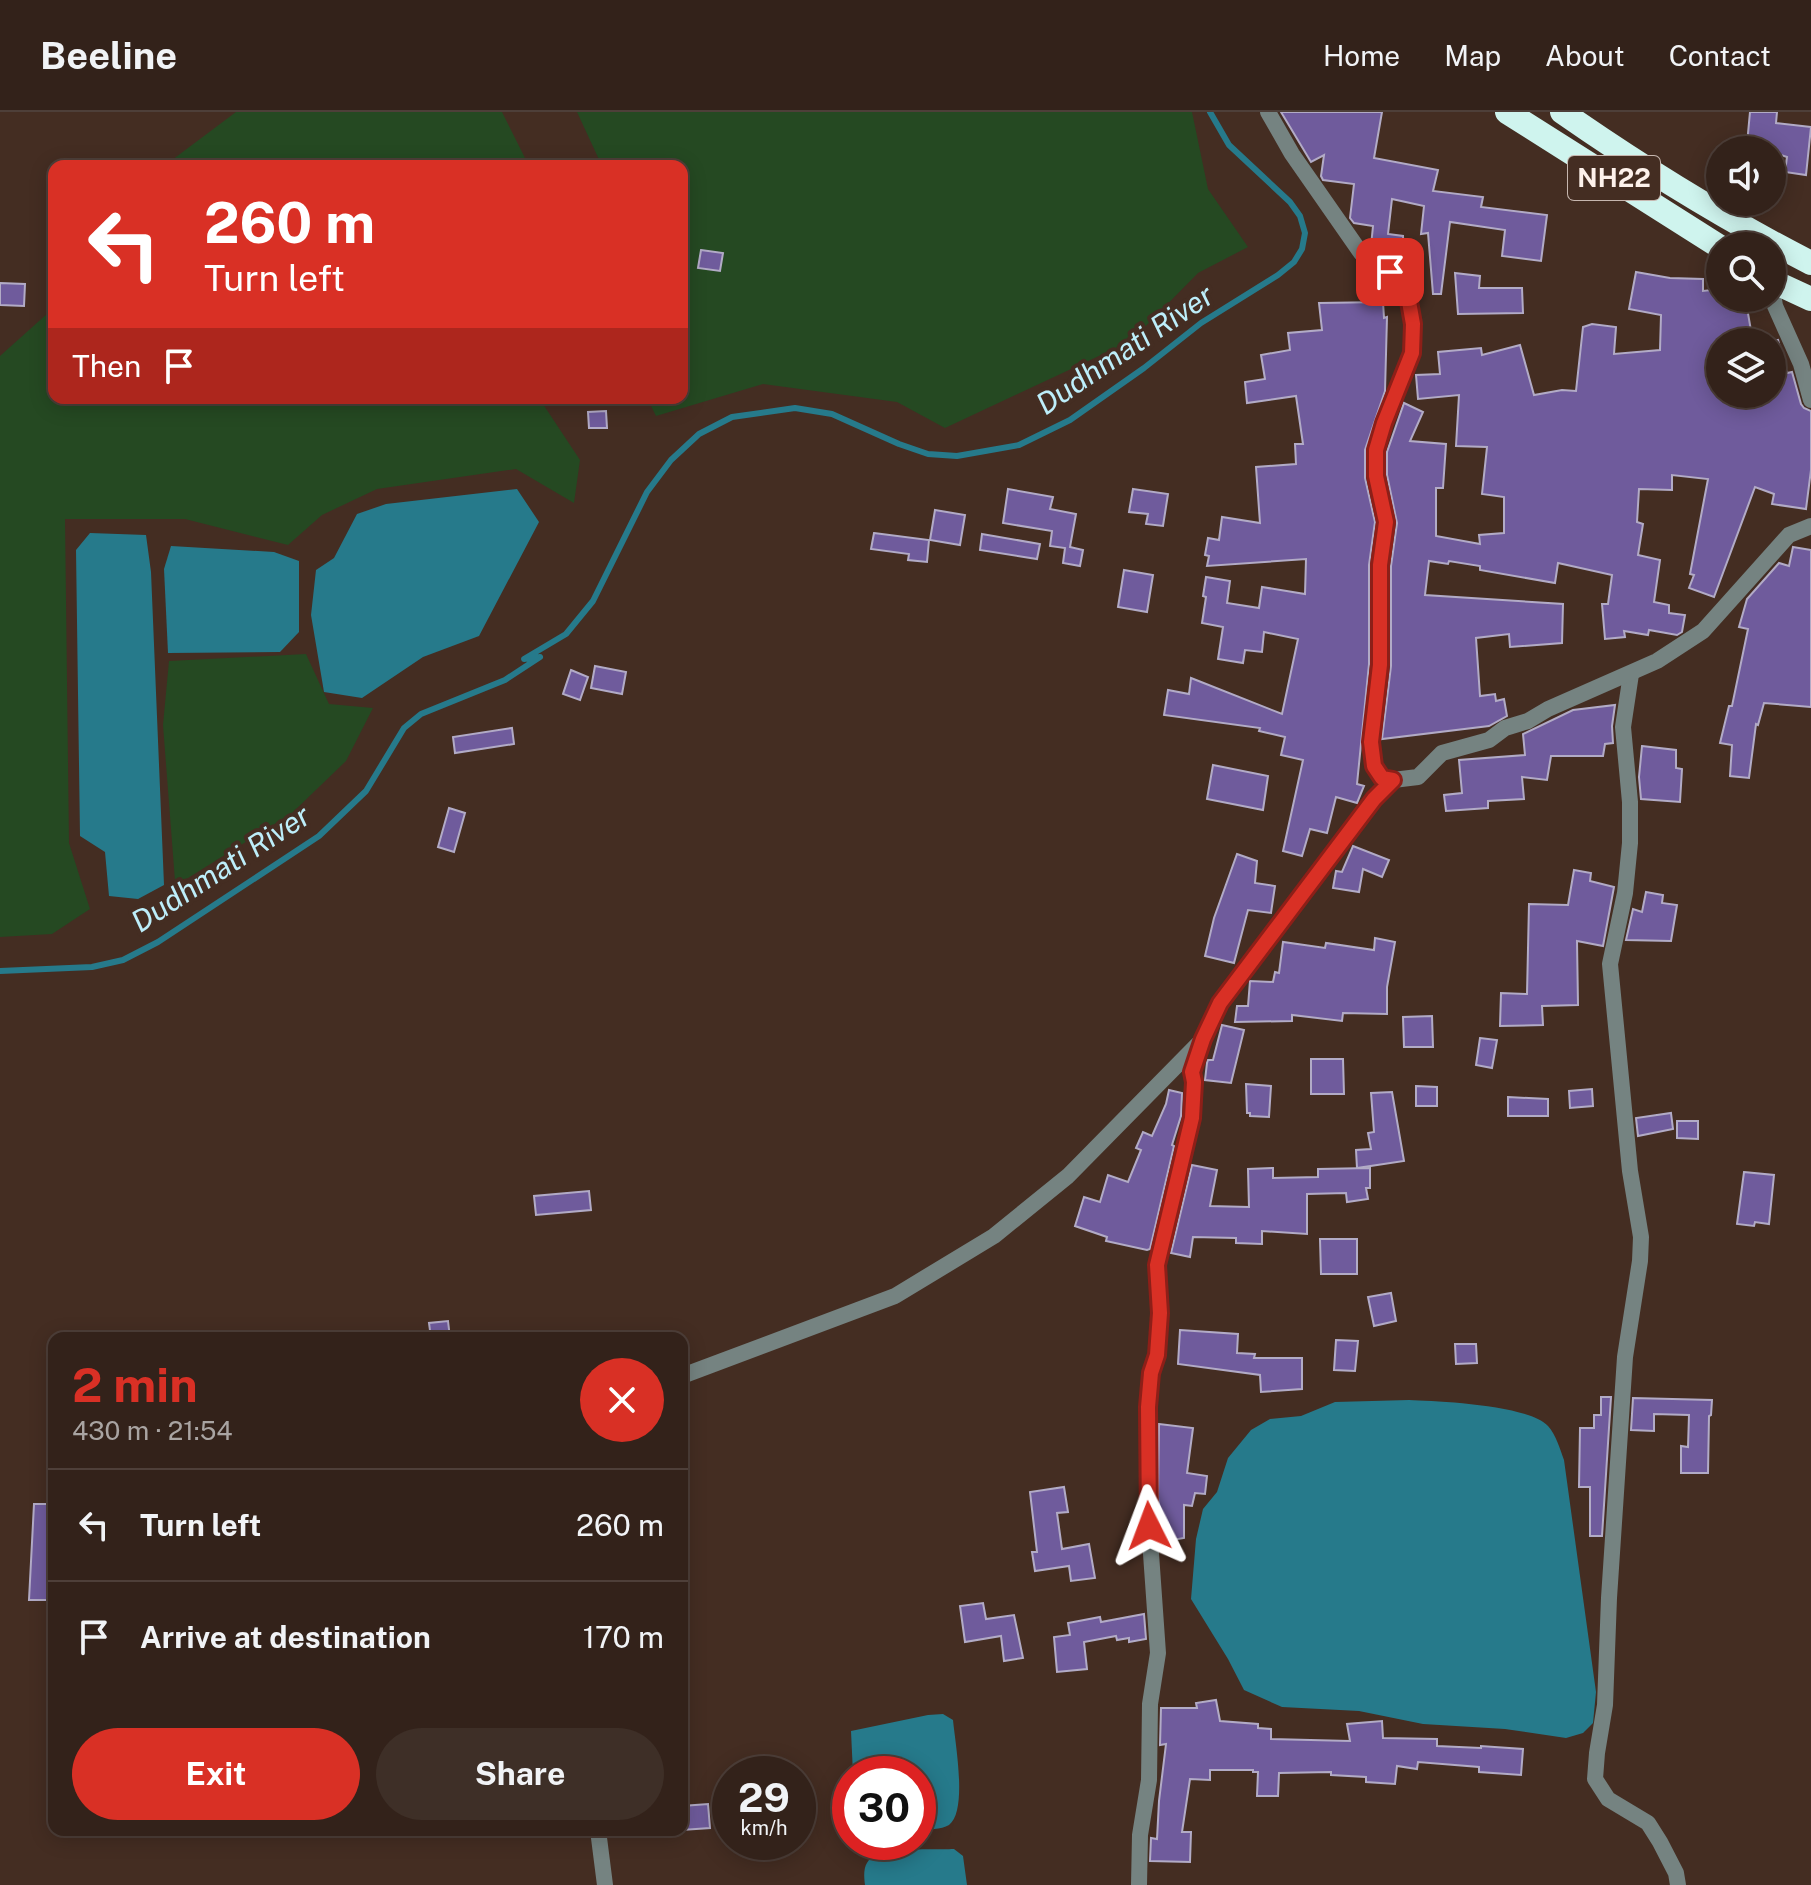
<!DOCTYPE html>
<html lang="en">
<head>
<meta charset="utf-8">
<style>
  :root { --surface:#33221a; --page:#3e2f27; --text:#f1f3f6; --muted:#a9a4a2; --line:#4e3f39; --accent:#d93025 }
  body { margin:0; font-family:"Public Sans",sans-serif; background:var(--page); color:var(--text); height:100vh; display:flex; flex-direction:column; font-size:30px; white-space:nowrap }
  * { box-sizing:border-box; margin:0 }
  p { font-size:26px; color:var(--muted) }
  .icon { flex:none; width:44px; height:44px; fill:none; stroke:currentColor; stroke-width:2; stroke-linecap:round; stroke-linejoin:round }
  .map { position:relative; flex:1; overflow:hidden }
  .sheet { position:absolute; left:48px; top:1220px; width:640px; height:504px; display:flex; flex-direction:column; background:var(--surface); border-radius:16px; box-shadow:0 4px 20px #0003,0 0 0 2px var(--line) }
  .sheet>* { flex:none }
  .hud { position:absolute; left:48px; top:48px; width:640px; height:244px; border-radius:16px; box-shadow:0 4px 20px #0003,0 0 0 2px var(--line); background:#d93025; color:#fff; overflow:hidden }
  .controls { position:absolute; left:1706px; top:24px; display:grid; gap:16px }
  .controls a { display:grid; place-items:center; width:80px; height:80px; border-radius:50%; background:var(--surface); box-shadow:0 4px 20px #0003,0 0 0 2px var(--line); font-size:40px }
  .speed { position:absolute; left:712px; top:1644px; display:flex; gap:16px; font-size:40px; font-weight:700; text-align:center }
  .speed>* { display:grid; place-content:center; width:104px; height:104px; border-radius:50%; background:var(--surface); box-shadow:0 4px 20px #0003,0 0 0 2px var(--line); line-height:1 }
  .speed small { font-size:20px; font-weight:400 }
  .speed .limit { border:12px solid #d22; background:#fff; color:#111 }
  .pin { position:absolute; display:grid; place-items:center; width:68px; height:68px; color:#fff; margin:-34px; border-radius:16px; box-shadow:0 4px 12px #0006 }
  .me { position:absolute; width:88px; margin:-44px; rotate:357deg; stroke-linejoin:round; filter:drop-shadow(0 0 6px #0008) }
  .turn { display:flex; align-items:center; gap:28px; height:168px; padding:0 24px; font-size:36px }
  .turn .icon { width:104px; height:104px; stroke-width:2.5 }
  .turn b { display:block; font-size:56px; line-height:68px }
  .then { display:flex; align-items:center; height:76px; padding:0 24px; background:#0003; gap:16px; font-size:30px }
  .round { display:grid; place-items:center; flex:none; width:84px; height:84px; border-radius:42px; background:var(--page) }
  .summary { display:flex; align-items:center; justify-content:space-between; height:136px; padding:0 24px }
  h1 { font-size:48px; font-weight:700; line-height:60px; color:var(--accent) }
  .primary-button { display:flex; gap:16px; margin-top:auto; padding:16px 24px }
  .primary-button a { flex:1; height:92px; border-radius:48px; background:var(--accent); color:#fff; font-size:32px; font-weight:700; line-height:92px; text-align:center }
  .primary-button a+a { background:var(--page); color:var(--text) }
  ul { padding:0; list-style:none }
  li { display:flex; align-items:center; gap:24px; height:112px; padding:0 24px; border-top:2px solid var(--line) }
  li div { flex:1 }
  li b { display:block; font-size:30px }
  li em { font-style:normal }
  header { display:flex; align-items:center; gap:48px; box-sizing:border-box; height:112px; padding:0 40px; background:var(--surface); border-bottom:2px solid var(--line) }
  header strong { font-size:38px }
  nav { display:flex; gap:44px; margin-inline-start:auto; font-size:28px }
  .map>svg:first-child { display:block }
  .green { fill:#254922 }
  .water { fill:#267a8b }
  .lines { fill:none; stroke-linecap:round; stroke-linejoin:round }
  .stream { stroke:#267a8b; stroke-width:6 }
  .building { fill:#6f5b9c; stroke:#b2abc6; stroke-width:2 }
  .street { stroke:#758381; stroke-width:16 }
  .highway { stroke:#cff4ee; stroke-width:24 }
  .route-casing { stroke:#8d1f18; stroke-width:20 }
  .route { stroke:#d93025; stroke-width:14 }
  .labels { text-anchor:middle; stroke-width:8; stroke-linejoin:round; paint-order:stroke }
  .shield { fill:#442d22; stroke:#c6b6af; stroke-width:2 }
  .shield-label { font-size:26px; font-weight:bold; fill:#fdf1eb }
  .water-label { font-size:30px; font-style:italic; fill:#bdeefa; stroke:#442d22 }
</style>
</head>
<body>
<header>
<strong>Beeline</strong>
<nav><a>Home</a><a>Map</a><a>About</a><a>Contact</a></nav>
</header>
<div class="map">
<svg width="1811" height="1773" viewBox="0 0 1811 1773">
  <rect width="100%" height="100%" fill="#442d22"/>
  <g class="green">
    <path d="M236,0H502L529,54H164Z"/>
    <path d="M577,0H1192L1208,77L1248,135L1198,161L1131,229L945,316L897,290L763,272L656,304L647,286H682V54H602Z"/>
    <path d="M54,166V286H539L580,348L574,391L516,357L377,377L322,403L288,433L185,407H65L69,731L90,797L52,822L0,825V244L48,201Z"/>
    <path d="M306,542L329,592L373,596L346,649L292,701L188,766L175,769L163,613L169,549Z"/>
  </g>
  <g class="water">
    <path d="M517,377L539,410L479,524L423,545L362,586L324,580L311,503L316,458L334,446L357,402L386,392Z"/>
    <path d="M90,421L146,423L151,460L164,773L138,787L109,784L105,740L80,724L76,438Z"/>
    <path d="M171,434L274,440L299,449V520L280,540L168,541L164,457Z"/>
    <path d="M1409,1288C1437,1289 1529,1293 1548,1314C1556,1323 1560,1337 1564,1348L1596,1580L1593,1611L1583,1621L1566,1626L1505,1617L1423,1612L1359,1599L1282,1595L1244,1578L1228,1547L1191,1487L1196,1427L1203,1397L1217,1380L1228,1346L1251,1318L1270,1307L1301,1304L1335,1290Z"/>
    <path d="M943,1602L953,1608C955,1630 968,1699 949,1713C941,1718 928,1717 918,1718V1662H853L851,1619L928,1603Z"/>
    <path d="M954,1737L963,1744L967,1773H865C864,1764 863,1755 869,1748C882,1734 935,1738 954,1737Z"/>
  </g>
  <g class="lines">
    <path class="stream" d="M0,859L92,855L123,848L158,830L319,724L366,679L404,616L421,602L505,568L540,545L524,547L566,522L593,489L647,380L671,348L699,322L732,305L795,296L832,302L899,332L928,342L957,344L1019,333L1070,308L1144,256L1201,211L1278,163L1294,150L1302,137L1305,121L1300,104L1290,90L1229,33L1210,0"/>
  </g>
  <g class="building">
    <path d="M1281,0H1382L1374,46L1438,58L1433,79L1483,85L1481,95L1547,103L1541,149L1502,144L1505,118L1450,110L1441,182H1433L1428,121L1421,122L1424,94L1392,87L1388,122L1403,124L1404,146L1387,145L1371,134L1373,114L1354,111L1350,106L1354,72L1323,68L1321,64L1324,43L1311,50Z"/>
    <path d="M1750,0H1777L1776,11L1811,15L1806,63L1785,60L1787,45L1772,40V38L1747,32Z"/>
    <path d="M701,138L723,141L720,159L698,156Z"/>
    <path d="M1636,160L1670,166L1703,167V179L1720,177V186H1729L1730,193L1746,190L1753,230H1720V282H1772V229L1778,228L1787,261L1792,260L1801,292L1804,296L1811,299V358L1806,397L1772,392L1774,382L1755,375L1714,485L1689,476L1694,463L1690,462L1708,367L1672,363V378L1639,377L1637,410L1643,412L1638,443L1660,448L1654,490L1669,493V501L1685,503L1682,520L1677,523L1649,518L1648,523L1624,519L1625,525L1605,527L1602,492H1608L1612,463L1558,451L1555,471L1480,458V454L1449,449L1448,452L1429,449L1425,483L1563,492L1562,531L1510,535L1509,522L1476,526L1480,584L1495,582L1496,589L1504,587L1507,604L1489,614L1382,627L1391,554V454L1397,411L1387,363V340L1404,291L1423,300L1410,329L1446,332L1443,376H1436V424L1480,432L1479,423L1504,421V385L1482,382L1487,335L1456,334L1459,283L1418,287L1416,263L1440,262L1438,240L1481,236L1482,243L1520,233L1534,283L1562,278L1576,279L1583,215L1592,212L1616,215L1614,242L1660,238L1661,203L1629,197Z"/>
    <path d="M1455,161L1480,164L1479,176H1522L1523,201L1458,202Z"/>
    <path d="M0,171L25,172L24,194L0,193Z"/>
    <path d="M1383,190L1384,206L1387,205L1385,279L1365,338V366L1375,410L1369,453V552L1357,672L1364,674L1357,691L1336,685L1327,721L1310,717L1302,744L1283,739L1303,648L1281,643L1285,625L1259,619L1260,616L1164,603L1168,578L1189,582L1191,566L1282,602L1298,527L1264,520L1262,540L1245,538L1243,551L1218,547L1223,515L1202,511L1206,485L1203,484L1206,465L1230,469L1227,491L1259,496L1262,475L1305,482L1306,447L1207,454L1209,444L1205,443L1208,426L1219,428L1222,405L1260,411L1256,355L1296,352L1295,332H1303L1296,284L1247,291L1245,270L1265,267L1261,243L1290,238L1288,221L1322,218L1319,191Z"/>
    <path d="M606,299L607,316H589L588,300Z"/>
    <path d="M1008,377L1053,385L1050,397L1076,402L1070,435L1083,438L1080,454L1063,451L1065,436L1050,434L1052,419L1003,411Z"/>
    <path d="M1133,377L1168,382L1163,414L1146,412L1148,402L1129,400Z"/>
    <path d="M935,398L965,403L960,433L930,428Z"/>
    <path d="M874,421L929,428L927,450L908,448L909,442L871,437Z"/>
    <path d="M982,422L1040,432L1037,447L980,438Z"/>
    <path d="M1793,435L1811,438V595L1764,591L1758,613L1756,612L1749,666L1730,664L1732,633L1720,631L1729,594H1732L1748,517L1739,515L1747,487L1779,451L1789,454Z"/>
    <path d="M1124,458L1153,463L1147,500L1118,495Z"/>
    <path d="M595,554L626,560L622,582L591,576Z"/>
    <path d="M571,558L588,565L580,588L563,582Z"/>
    <path d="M1615,593L1612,614L1613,631L1605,632L1603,644H1551L1547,668L1522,665L1524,687L1488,689V696L1446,699L1444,683L1462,681L1459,648L1525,643L1523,622L1573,598Z"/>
    <path d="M512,616L514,632L455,641L453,625Z"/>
    <path d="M1642,634L1676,638V656L1682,657L1680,690L1641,687L1639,665Z"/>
    <path d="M1213,653L1268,664L1263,698L1207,687Z"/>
    <path d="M449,696L465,701L454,740L438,735Z"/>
    <path d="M1353,734L1389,748L1382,765L1363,757L1359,780L1333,776L1336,759L1342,760Z"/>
    <path d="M1237,742L1257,749L1255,771L1275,774L1271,801L1248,798L1234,851L1205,844L1214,806Z"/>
    <path d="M1574,758L1591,761L1590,769L1614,775L1603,834L1577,829L1578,893L1542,894L1543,913L1500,914L1501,881L1527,882L1529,792L1568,793Z"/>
    <path d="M1646,780L1663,783L1662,791L1677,793L1671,829L1626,828L1633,797L1642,800Z"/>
    <path d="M1375,826L1395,830L1387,875V902L1343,901L1342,909L1292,903V909L1235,910L1237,894H1248L1250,869L1273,870L1275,860L1279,861L1283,830L1325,836L1326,831L1374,838Z"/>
    <path d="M1432,904L1433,935H1404L1403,905Z"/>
    <path d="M1222,913L1244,918L1231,971L1205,968L1207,951L1208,948H1213Z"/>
    <path d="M1480,926L1497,928L1492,956L1476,953Z"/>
    <path d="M1311,947H1343L1344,982H1311Z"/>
    <path d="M1246,972L1271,974L1269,1005L1250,1004V1001H1247Z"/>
    <path d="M1416,974L1437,975V994H1416Z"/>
    <path d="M1592,977L1593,994L1570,996L1569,979Z"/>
    <path d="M1169,978L1182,981L1181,1004L1172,1033L1174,1034L1150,1137L1147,1138L1106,1129L1107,1125L1075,1114L1084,1085L1100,1090L1108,1063L1128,1070L1141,1038L1136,1036L1143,1020L1152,1024L1166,992Z"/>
    <path d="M1392,980L1404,1049L1357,1056L1356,1038L1371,1037L1368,1021L1374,1020L1371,981Z"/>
    <path d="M1508,985L1548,987V1004H1508Z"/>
    <path d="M1671,1001L1673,1017L1638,1024L1636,1006Z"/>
    <path d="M1677,1009H1698V1027L1677,1026Z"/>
    <path d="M1192,1053L1217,1058L1210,1094L1249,1095L1248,1057L1273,1056V1066L1318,1065V1057L1370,1056V1076H1366L1368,1087L1347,1090L1346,1081L1307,1082V1122L1262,1119V1132L1236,1131V1126L1193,1125L1190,1145L1171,1141Z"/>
    <path d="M1744,1060L1774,1063L1769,1112L1755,1110L1754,1114L1737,1112Z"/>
    <path d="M589,1079L591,1098L536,1103L534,1084Z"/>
    <path d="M1320,1127H1357V1162H1321Z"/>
    <path d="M1391,1181L1396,1209L1374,1214L1368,1185Z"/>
    <path d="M448,1209L450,1226H431L429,1211Z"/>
    <path d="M1180,1218L1238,1222L1237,1241L1255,1242L1254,1246H1302V1277L1261,1280L1260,1263L1178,1252Z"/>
    <path d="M1336,1228L1358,1229L1355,1259L1334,1258Z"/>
    <path d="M1455,1232H1476L1477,1251L1456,1252Z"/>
    <path d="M1601,1285H1611L1602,1424H1590V1375H1579L1580,1316H1594V1303H1601Z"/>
    <path d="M1633,1286L1712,1288L1711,1303L1709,1304L1708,1361H1681V1334L1688,1335L1689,1303L1654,1302V1319L1631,1318Z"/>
    <path d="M1159,1312L1193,1316L1187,1361L1207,1364L1205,1382L1195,1381L1192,1394L1184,1393V1426L1161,1430L1158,1385Z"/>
    <path d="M1064,1375L1068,1400L1057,1401L1062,1437L1089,1432L1095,1466L1071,1469L1069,1454L1035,1459L1032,1440H1037L1030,1380Z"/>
    <path d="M34,1392H54L52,1450H48L47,1488H29Z"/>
    <path d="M983,1491L986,1507L1014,1503L1023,1546L1004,1549L1001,1524L965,1530L960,1494Z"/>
    <path d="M1144,1502L1146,1527L1129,1530V1526L1117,1528L1116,1524L1084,1530L1087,1557L1057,1560L1054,1525L1070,1523L1068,1511L1100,1505L1101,1510Z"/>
    <path d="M1216,1588L1220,1609L1258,1612V1616L1271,1617V1627L1350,1629L1347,1612L1382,1609L1383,1626L1437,1627V1634L1481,1636V1634L1523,1637L1521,1663L1479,1660V1655L1418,1650L1417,1657L1397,1654L1395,1672L1366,1670V1665L1331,1663V1660L1279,1661L1278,1684H1257L1258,1660H1253V1658H1210V1668L1190,1667L1182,1720H1191L1190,1750L1150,1749L1151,1726L1157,1727L1159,1689L1166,1632L1160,1633L1161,1596H1197L1196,1591Z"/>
    <path d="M708,1692L710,1716L682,1718V1694Z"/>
  </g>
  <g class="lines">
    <g class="street">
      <path d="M1268,0L1292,42L1361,141L1390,160L1408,184L1413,212L1412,241L1384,311L1376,338V364L1386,410L1380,453V553L1371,630L1374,654L1382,666L1393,668"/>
      <path d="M1772,175L1775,194L1801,252L1811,288"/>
      <path d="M1631,562L1623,615L1630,690V731L1625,781L1610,852L1630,1059L1641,1125L1640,1149L1625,1245L1609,1486L1605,1593L1597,1641L1595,1667L1608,1687L1648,1711L1660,1730L1676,1761L1678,1773"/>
      <path d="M682,1264L895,1184L994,1124L1068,1064L1199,931"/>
      <path d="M598,1718L605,1773"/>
      <path d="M1139,1773L1140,1723L1149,1668L1150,1592L1158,1541L1147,1385L1148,1295L1151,1261L1157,1243L1160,1201L1157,1153L1192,1006L1194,970L1192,960L1203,927L1220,891L1374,687L1393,668L1418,665L1442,641L1489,628L1505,616L1528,609L1548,597L1657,549L1703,519L1789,423L1811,414"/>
    </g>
    <g class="highway">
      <path d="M1507,0L1720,135"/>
      <path d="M1562,0C1641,55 1725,107 1811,151"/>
      <path d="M1772,169L1811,187"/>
    </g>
  </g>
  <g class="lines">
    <defs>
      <path id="route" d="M1149,1414L1148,1295L1151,1261L1157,1243L1160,1201L1157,1153L1192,1006L1194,970L1192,960L1203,927L1220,891L1374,687L1393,668L1382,666L1374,654L1371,630L1380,553V453L1386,410L1376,364V338L1384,311L1412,241L1413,212L1408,184L1390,160"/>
    </defs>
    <use href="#route" class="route-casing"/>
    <use href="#route" class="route"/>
  </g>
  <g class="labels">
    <rect class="shield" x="1568" y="44" width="92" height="44" rx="6"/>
    <g class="shield-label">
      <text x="1614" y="75">NH22</text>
    </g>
    <g class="water-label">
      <text transform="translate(1125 238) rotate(-34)" y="10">Dudhmati River</text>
      <text transform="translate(221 757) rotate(-33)" y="10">Dudhmati River</text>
    </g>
  </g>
</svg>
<div class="controls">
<a><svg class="icon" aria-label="sound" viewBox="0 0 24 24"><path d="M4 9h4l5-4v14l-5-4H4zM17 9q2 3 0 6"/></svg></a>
<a><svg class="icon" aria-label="search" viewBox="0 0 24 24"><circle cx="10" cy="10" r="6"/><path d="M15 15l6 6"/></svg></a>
<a><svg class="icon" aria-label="layers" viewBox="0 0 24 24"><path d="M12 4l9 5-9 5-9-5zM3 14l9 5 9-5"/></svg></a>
</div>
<div class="speed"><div>29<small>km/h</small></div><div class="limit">30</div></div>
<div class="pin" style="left:1390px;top:160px;background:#d93025"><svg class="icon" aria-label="arrive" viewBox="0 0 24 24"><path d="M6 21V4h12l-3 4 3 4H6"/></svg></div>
<svg class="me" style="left:1149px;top:1414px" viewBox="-20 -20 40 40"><path d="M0-17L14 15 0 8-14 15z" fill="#d93025" stroke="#fff" stroke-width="4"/></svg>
<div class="hud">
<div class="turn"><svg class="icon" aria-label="left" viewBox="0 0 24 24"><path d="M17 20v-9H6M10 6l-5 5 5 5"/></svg><div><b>260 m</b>Turn left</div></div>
<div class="then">Then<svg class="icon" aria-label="arrive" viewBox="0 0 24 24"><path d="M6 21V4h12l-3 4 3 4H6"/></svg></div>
</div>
<section class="sheet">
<div class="summary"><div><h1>2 min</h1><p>430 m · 21:54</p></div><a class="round" style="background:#d93025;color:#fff"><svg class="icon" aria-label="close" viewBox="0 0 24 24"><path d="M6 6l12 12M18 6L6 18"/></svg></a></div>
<ul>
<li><svg class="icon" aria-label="left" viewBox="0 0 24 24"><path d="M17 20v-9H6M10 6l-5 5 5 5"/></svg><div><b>Turn left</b></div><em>260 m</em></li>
<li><svg class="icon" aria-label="arrive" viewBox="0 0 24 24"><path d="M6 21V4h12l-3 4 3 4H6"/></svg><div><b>Arrive at destination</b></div><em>170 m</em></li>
</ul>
<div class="primary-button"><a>Exit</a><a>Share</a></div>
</section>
</div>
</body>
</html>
